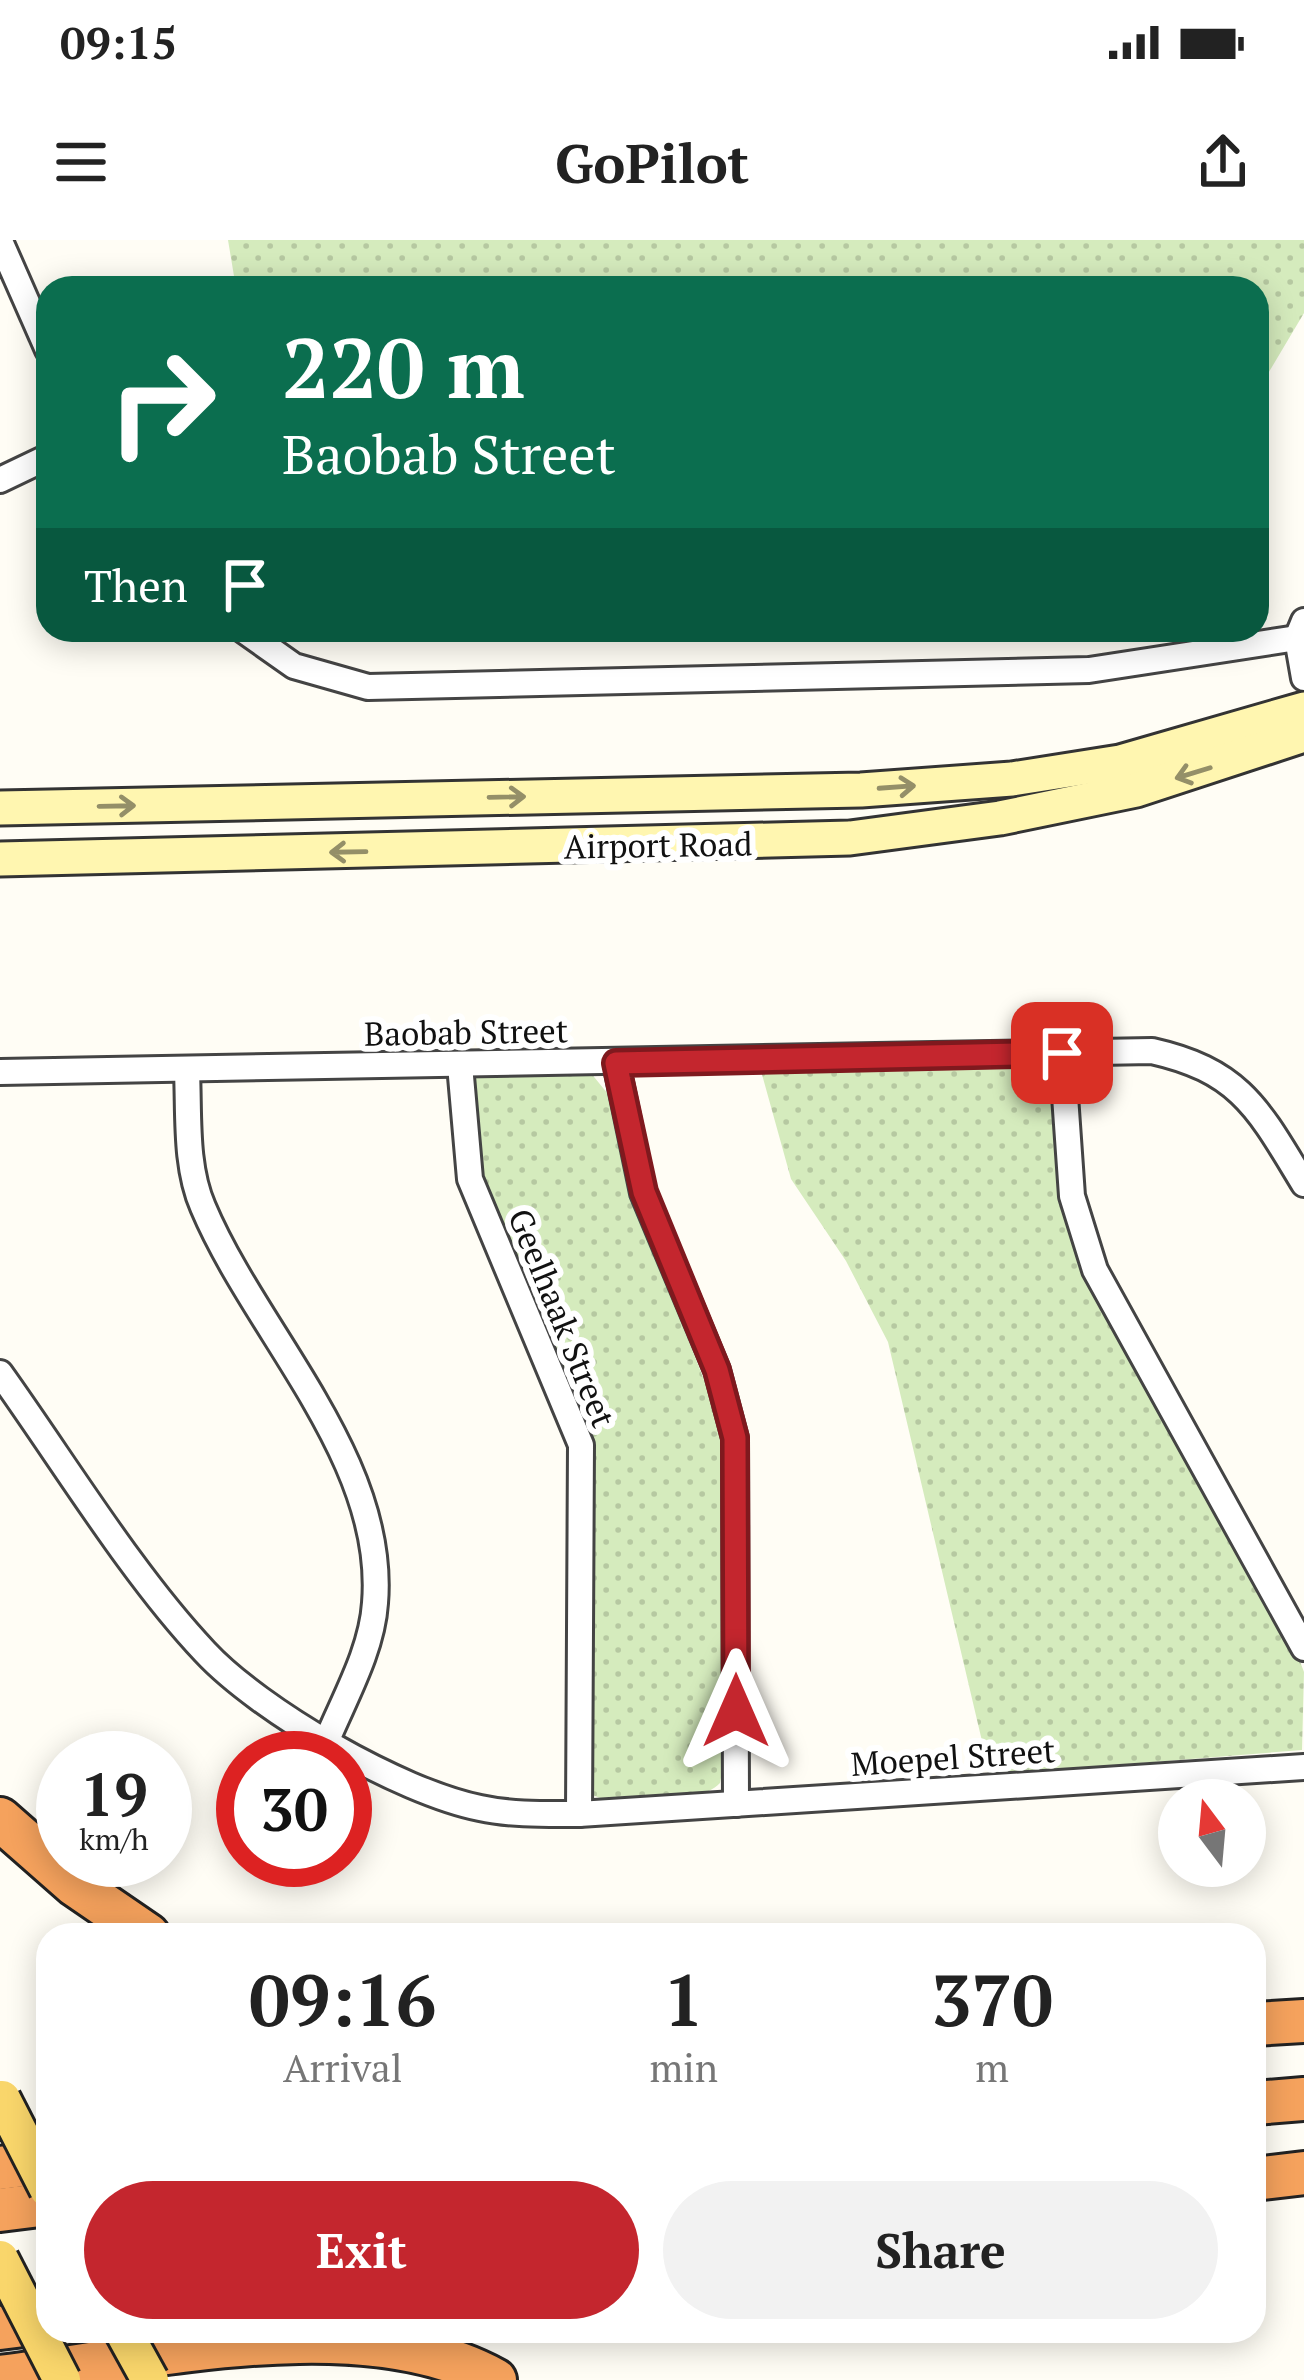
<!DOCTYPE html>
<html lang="en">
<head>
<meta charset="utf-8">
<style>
  :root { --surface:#fff; --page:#f2f2f2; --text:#222; --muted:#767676; --accent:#c4262e }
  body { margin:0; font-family:"PT Serif",serif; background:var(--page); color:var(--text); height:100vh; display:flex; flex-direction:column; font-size:45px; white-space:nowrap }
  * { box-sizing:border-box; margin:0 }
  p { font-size:39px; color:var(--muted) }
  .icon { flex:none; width:66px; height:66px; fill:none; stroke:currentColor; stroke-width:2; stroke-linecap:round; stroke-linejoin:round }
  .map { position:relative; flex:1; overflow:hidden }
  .details { position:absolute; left:36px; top:1683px; width:1230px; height:420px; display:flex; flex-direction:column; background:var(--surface); border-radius:36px; box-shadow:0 6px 30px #0003 }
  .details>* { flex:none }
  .top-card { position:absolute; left:36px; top:36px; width:1233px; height:366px; border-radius:36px; box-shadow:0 6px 30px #0003; background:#0b6e4f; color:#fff; overflow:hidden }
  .needle { width:78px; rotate:344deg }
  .buttons { position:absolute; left:1158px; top:1539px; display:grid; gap:24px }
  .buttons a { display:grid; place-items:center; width:108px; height:108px; border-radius:50%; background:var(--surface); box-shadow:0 6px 30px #0003; font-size:60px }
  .speed { position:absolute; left:36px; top:1491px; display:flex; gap:24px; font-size:60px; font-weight:700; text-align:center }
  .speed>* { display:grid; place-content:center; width:156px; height:156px; border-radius:50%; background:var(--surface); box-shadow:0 6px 30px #0003; line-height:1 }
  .speed small { font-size:30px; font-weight:400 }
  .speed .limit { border:18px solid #d22; background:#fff; color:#111 }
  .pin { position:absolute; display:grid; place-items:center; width:102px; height:102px; color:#fff; margin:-51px; border-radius:24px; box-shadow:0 6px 18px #0006 }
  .me { position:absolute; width:132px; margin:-66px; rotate:0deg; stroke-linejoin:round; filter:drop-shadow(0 0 9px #0008) }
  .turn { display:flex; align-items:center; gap:42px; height:252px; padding:0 48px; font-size:54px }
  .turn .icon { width:156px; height:156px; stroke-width:2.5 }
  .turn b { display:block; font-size:84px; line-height:102px }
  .then { display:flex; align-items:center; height:114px; padding:0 48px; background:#0003; gap:24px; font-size:45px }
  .eta { display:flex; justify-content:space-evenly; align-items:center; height:204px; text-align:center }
  .eta b { font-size:72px; font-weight:800; line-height:84px }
  .primary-button { display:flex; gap:24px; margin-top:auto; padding:24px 48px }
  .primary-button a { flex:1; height:138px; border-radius:72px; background:var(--accent); color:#fff; font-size:48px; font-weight:800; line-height:138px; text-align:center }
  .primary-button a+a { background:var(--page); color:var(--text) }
  .status { display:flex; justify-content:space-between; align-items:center; height:84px; padding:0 60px; background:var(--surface); direction:ltr }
  .status svg { height:33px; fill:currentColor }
  header { display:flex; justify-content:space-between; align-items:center; height:156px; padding:0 48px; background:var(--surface); font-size:54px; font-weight:800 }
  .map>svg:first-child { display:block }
  .grass { fill:url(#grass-dots) }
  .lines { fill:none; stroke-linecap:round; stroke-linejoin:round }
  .minor-casing { stroke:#444; stroke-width:30 }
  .secondary-casing { stroke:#333; stroke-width:39 }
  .motorway-casing { stroke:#222; stroke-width:48 }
  .minor { stroke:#fff; stroke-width:24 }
  .secondary { stroke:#fff6b0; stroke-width:33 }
  .motorway { stroke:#f5a25d; stroke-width:42 }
  .primary-bridge-casing { stroke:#222; stroke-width:42; stroke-linecap:butt }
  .primary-bridge { stroke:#f9d66b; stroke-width:36 }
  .oneway { stroke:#948f68 }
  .route-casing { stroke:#7f191e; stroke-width:30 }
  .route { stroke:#c4262e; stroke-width:21 }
  .labels { text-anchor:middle; stroke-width:12; stroke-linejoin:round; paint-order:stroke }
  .street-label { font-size:33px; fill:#111; stroke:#fff }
</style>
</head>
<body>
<div class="status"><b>09:15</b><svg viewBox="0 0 49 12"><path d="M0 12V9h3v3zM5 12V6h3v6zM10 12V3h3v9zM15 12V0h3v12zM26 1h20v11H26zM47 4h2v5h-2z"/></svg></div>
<header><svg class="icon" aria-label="menu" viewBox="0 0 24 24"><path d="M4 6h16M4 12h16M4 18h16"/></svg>GoPilot<svg class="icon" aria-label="share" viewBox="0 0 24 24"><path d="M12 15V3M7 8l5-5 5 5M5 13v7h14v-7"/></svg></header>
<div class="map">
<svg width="1304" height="2140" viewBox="0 0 1304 2140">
  <defs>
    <pattern id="grass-dots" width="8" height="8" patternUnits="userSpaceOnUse" patternTransform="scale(3)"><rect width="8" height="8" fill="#d5ebbd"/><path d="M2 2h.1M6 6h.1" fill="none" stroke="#b6c8a1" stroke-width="1.8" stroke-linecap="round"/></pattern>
  </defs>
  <rect width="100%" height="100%" fill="#fffdf5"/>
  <g class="grass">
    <path d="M228,0H1304V73L1257,152V48H236Z"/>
    <path d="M1025,823L1050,835L1056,851L1058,935L1080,1023L1293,1403L1304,1432L1302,1510L990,1535L888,1102L846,1021L791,939L761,831Z"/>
    <path d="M590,832L608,854L629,949L717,1173L724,1224V1521L720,1543C701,1565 605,1571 586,1550L591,1232L482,956L469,847L475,837Z"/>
  </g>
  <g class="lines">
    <defs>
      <g id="minor">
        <path d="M0,1L48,110"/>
        <path d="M0,240L48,217"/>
        <path d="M1304,381L1297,398L1304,438"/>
        <path d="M243,390L294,426L368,447L1089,430L1297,398"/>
        <path d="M1062,813L1072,956L1095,1030L1304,1408"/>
        <path d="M616,823L643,953L717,1130L735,1198L736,1564"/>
        <path d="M460,825L470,939L581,1205L579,1574"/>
        <path d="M0,832L1152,811C1241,831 1259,870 1304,944"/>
        <path d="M187,832C189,875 185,926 203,967C256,1093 387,1219 375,1363C372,1410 345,1457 327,1500"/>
        <path d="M0,1133C63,1221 132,1335 205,1412C260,1471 400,1552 480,1568C512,1575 546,1574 579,1574L1304,1527"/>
      </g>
      <g id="secondary">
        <path d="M0,568L861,550L1012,539L1120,522L1304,469"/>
        <path d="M0,619L850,598L1000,578L1136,550L1304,495"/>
      </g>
      <g id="motorway">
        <path d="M0,1579L75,1645L148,1695"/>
        <path d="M1254,1784L1304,1781"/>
        <path d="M1254,1863L1304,1859"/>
        <path d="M0,1928L48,1922"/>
        <path d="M1254,1939L1304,1933"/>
        <path d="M0,1970L48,1964"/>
        <path d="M0,2088L48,2082"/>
        <path d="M0,2137C146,2119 362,2066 495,2140"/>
      </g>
    </defs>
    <use href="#minor" class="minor-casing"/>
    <use href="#secondary" class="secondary-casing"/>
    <use href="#motorway" class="motorway-casing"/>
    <use href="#minor" class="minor"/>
    <use href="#secondary" class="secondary"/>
    <use href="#motorway" class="motorway"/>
    <defs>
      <g id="primary-bridge">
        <path d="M2,1859L48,1949"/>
        <path d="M0,2019L62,2140"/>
        <path d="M123,2091L150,2140"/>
      </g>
    </defs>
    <use href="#primary-bridge" class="primary-bridge-casing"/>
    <use href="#primary-bridge" class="primary-bridge"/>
  </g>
  <defs><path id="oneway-shaft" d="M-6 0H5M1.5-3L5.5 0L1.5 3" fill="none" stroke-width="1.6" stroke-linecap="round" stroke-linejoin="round" transform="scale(3)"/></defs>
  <g class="oneway">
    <use href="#oneway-shaft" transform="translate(1193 533) rotate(163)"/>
    <use href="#oneway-shaft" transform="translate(897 547) rotate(-4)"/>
    <use href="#oneway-shaft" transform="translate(507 557) rotate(-1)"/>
    <use href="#oneway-shaft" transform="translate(117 566) rotate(-1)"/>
    <use href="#oneway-shaft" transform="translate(348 612) rotate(179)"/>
  </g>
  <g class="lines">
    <defs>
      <path id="route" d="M736,1471L735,1198L717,1130L644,952L616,823L1062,813"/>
    </defs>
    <use href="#route" class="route-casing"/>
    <use href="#route" class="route"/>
  </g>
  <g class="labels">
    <g class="street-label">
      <text transform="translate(658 605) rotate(-1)" y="12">Airport Road</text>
      <text transform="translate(466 792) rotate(-1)" y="12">Baobab Street</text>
      <text transform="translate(562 1078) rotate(68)" y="12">Geelhaak Street</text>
      <text transform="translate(953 1517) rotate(-4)" y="12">Moepel Street</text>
    </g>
  </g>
</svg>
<div class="buttons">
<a><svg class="needle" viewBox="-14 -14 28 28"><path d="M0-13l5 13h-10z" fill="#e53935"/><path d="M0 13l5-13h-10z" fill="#767676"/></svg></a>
</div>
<div class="speed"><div>19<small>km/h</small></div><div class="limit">30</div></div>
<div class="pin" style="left:1062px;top:813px;background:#d93025"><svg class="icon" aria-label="arrive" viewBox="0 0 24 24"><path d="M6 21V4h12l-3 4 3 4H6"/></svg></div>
<svg class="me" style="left:736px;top:1471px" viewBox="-20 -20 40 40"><path d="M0-17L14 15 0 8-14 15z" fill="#c4262e" stroke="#fff" stroke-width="4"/></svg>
<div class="top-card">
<div class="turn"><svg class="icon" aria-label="right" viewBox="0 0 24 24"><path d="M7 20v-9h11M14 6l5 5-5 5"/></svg><div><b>220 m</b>Baobab Street</div></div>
<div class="then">Then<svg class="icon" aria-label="arrive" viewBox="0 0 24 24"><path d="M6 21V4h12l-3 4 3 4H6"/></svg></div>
</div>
<section class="details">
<div class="eta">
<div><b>09:16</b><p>Arrival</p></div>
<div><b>1</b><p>min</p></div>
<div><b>370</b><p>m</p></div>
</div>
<div class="primary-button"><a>Exit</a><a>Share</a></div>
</section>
</div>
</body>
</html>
